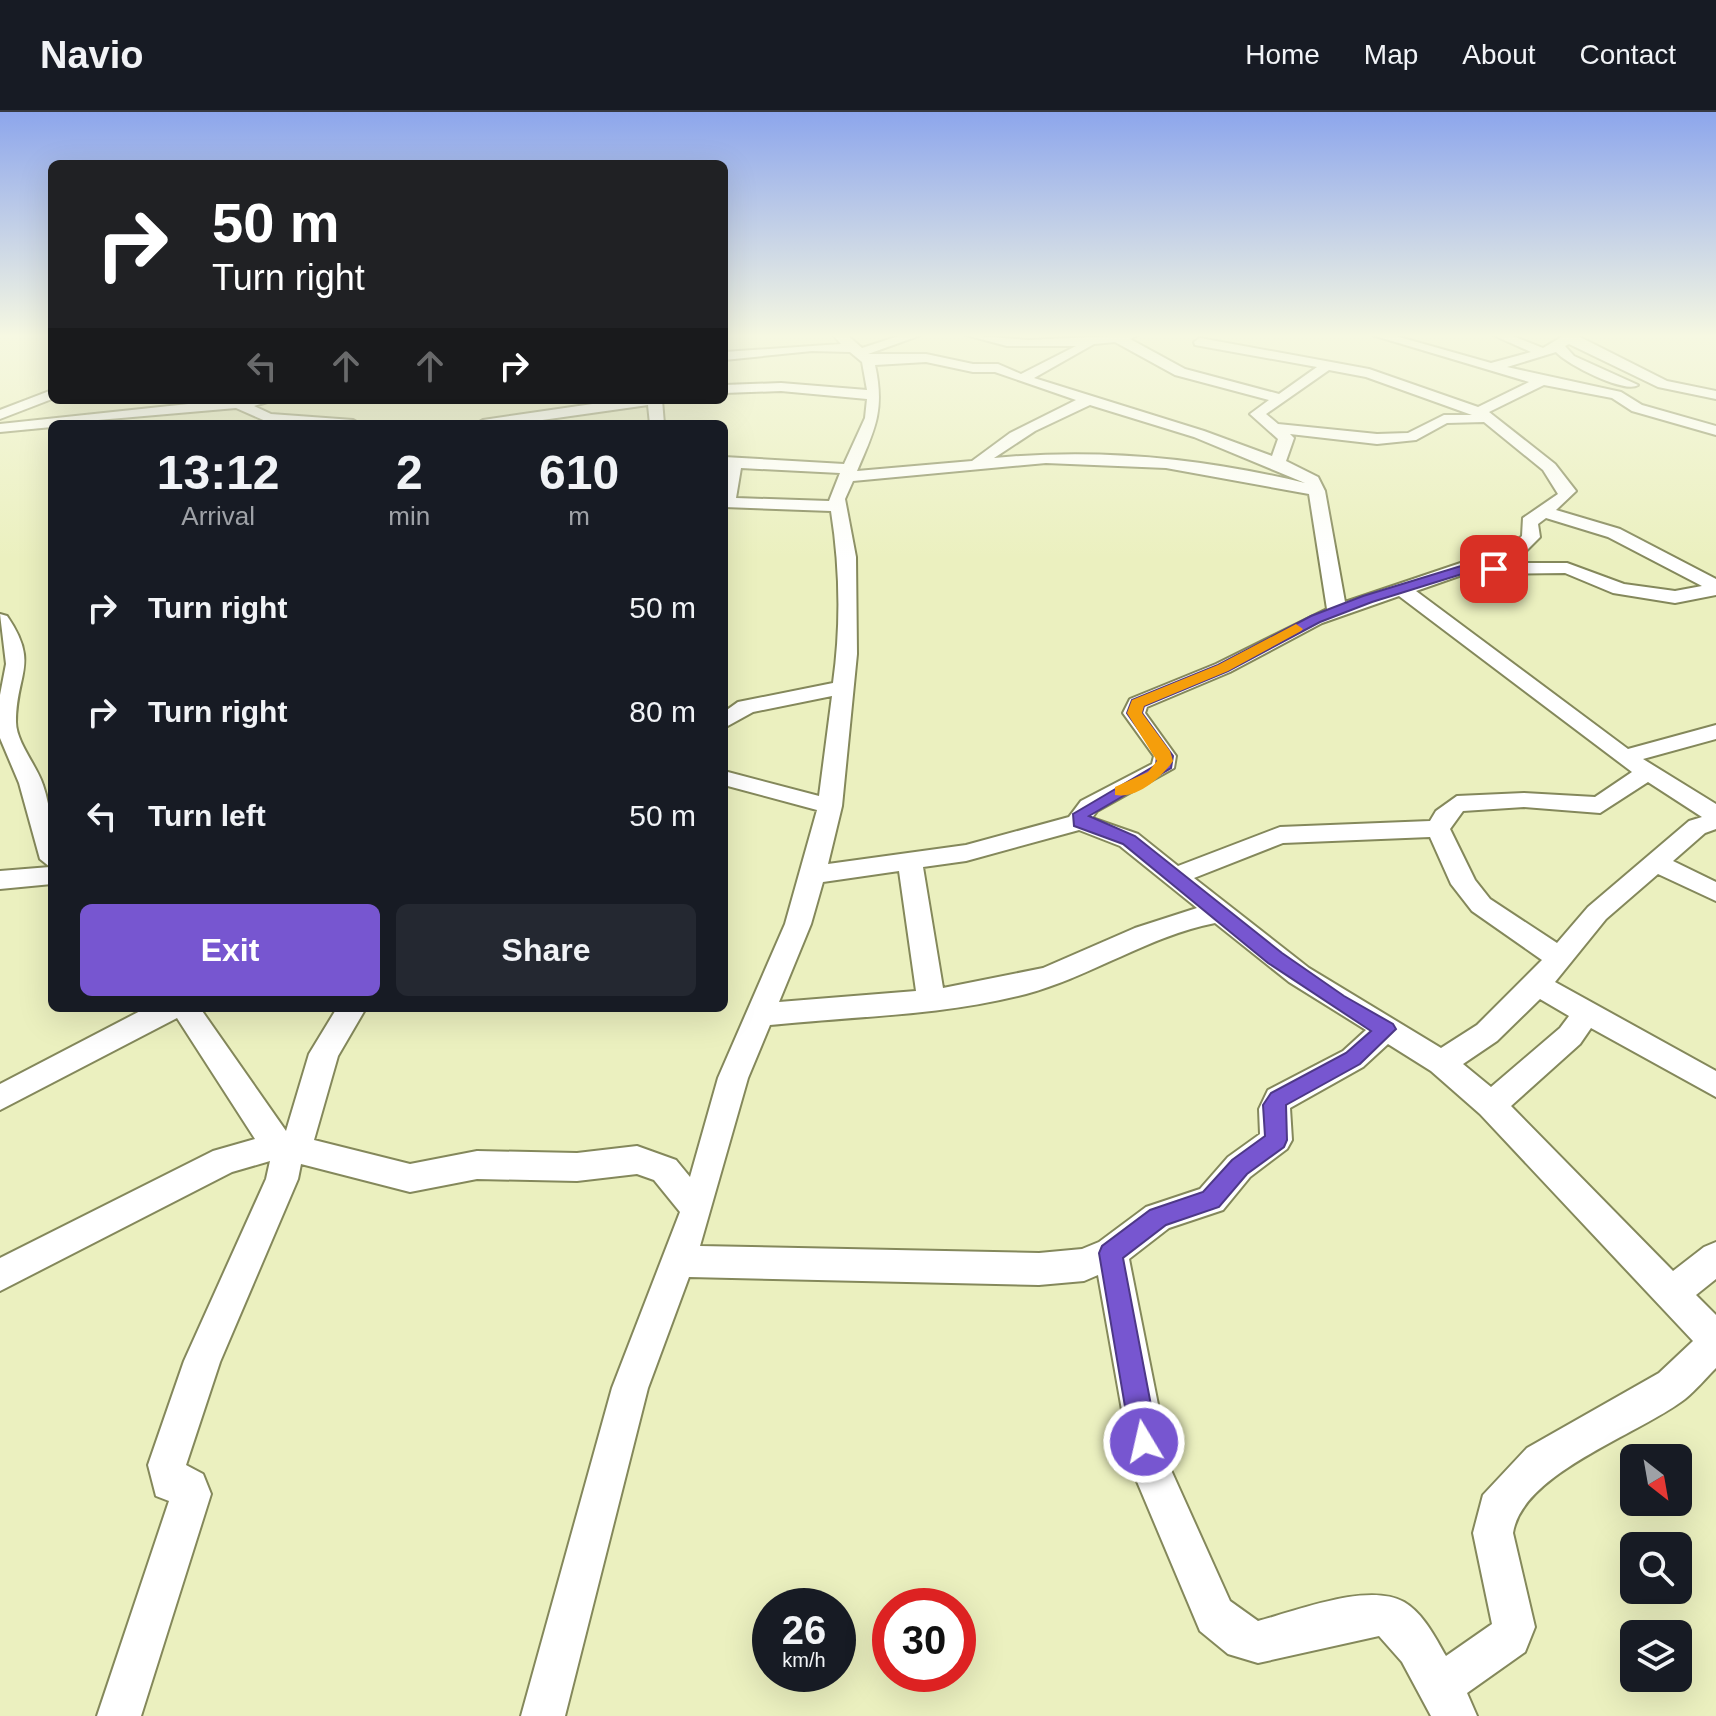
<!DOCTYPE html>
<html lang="en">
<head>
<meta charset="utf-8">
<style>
  :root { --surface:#171b24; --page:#242831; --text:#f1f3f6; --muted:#9ea1a6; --line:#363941; --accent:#7756d0 }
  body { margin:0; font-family:Arial,sans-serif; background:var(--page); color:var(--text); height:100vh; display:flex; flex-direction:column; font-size:30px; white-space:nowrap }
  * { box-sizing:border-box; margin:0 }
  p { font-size:26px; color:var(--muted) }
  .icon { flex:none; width:44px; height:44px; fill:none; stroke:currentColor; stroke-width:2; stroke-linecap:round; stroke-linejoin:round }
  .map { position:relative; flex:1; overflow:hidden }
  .details { position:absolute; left:48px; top:308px; width:680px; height:592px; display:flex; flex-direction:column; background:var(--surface); border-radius:12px; box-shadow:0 8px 32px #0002 }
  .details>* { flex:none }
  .banner { position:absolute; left:48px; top:48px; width:680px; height:244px; border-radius:12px; box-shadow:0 8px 32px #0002; background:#202124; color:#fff; overflow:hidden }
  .needle { width:52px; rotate:149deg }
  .tools { position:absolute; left:1620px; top:1332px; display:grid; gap:16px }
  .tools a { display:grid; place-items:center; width:72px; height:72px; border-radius:12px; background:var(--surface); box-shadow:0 8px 32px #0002; font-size:40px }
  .speed { position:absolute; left:752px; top:1476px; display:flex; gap:16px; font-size:40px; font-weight:700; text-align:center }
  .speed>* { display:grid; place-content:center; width:104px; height:104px; border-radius:50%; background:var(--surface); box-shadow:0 8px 32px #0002; line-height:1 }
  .speed small { font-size:20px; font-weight:400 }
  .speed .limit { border:12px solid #d22; background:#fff; color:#111 }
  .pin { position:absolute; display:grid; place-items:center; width:68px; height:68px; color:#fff; margin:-34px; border-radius:16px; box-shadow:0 4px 12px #0006 }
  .me { position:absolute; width:88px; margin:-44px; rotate:351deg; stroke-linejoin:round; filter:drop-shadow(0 0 6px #0008) }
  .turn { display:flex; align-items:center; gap:28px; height:168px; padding:0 32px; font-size:36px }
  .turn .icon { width:104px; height:104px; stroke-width:2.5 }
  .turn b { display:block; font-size:56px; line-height:68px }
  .lanes { display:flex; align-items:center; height:76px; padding:0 32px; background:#0003; justify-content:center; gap:40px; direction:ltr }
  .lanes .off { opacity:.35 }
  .eta { display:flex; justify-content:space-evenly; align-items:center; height:136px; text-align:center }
  .eta b { font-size:48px; font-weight:700; line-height:56px }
  .cta { display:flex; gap:16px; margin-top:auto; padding:16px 32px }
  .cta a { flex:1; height:92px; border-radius:12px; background:var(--accent); color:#fff; font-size:32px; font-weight:700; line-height:92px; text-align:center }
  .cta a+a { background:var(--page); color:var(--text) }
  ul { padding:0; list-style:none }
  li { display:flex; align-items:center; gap:24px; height:104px; padding:0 32px }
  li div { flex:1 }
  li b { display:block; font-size:30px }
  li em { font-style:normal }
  header { display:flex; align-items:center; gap:48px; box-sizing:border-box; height:112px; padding:0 40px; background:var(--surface); border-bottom:2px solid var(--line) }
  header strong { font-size:38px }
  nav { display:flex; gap:44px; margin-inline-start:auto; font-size:28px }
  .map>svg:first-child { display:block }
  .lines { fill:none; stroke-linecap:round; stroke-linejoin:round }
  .minor-casing { stroke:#84885b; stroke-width:4 }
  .minor { fill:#fff; fill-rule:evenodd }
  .route { fill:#7756d0; stroke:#4d3887; stroke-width:2 }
  .slow { fill:#f59e0b }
</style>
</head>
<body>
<header>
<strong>Navio</strong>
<nav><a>Home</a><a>Map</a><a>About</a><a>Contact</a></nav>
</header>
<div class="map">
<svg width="1716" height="1604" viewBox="0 0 1716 1604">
  <rect width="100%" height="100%" fill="#ebf0bf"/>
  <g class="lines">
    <defs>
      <g id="minor">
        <path d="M833,223H847L862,236L902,223H921L868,242H926L973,252H998L1021,262L1076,234H1007L966,223L1028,228L1138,223L1130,227L1185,257L1279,282L1317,255L1195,233L1194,230L1200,226L1369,257L1478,295L1529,270L1372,223H1392L1491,251L1531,240L1493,223H1510L1543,236L1565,223H1576L1667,269L1716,279V287L1658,275L1569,232L1565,234L1574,244L1638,273C1625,282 1566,252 1556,240L1507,255L1621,280L1642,293L1716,314V323L1632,299L1612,286L1544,273L1489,300L1555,352L1576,379L1556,398L1620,417L1716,467V483L1675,491L1613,481L1565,461L1490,462L1482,456L1416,479L1628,637L1716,613V627L1643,647L1716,692V717L1705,721L1673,749L1716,770V789L1658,762L1606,807L1555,870L1716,959V985L1591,916L1580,932L1511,994L1673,1159L1704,1135L1716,1130V1167L1696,1183L1716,1203V1256C1706,1266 1696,1278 1685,1287C1640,1322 1522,1361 1513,1421L1535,1515L1525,1540L1467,1581L1477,1604H1431L1402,1550L1379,1524L1258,1551L1228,1542L1200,1519L1133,1360L1098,1163L1084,1169L1039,1173L689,1165L648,1276L565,1604H521L612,1276L680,1100L654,1068L637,1062L577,1069L477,1067L410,1080L301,1052L298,1067L220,1250L186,1353L203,1362L211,1382L141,1604H97L169,1389L156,1384L148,1353L184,1249L266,1067L270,1049L232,1060L0,1179V1146L213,1039L255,1027L177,906L0,998V972L146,896H200L286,1019L309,942L337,896H366L338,944L314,1028L410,1052L477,1039L577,1041L637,1034L676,1048L690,1065L718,966L785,812L817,698L724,673V659L819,684L832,584L753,600L724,616V600L738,590L833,571C841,514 840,456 831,399L724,395V345L844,352L865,306L867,287L781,279L724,281V273L781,271L867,278L862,250L850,240L812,239L724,248V240L841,232ZM1115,230L1175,263L1269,288L1250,302L1278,327L1272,344L1204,319L1034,266L1094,232ZM926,250L973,260H995L1076,288L1010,321L972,349L857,359C875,317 885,298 875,253ZM1329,258L1366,265L1472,303H1444L1408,321L1377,322L1278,312L1266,302ZM1090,293L1194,325L1305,371C1203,346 1099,336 994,346L1035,319ZM1484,310L1543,358L1558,382L1523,406L1522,424L1511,434L1345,490L1325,379L1318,365L1286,349L1294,326L1290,322L1377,332L1416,328L1447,311ZM1046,351L1166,356L1309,382L1327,497L1216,552L1130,587L1123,601L1154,644L1152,652L1081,689L1069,705L966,733L828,752L842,694L857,542L856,445L845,387L853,369ZM741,356L840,361L829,389L736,386ZM1546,406L1608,425L1702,474L1675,479L1624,472L1567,451H1495L1523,442L1540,425L1538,412ZM1399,484L1632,660L1595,685L1524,681L1457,684L1436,699L1430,709L1280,715L1178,754L1138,722L1092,706L1097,699L1174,656L1176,644L1145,601L1147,595L1230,560L1322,511ZM1648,670L1702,705L1689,709L1588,795L1557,831L1490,787L1475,768L1450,717L1463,699L1524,695L1600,701ZM1079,718L1120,734L1197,796L1135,816L1043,856L943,876L923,755L966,749ZM1430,725L1451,772L1472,799L1542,848L1477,913L1441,936L1309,856L1194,766L1283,731ZM899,759L916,879L779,890L811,812L823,770ZM1215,811L1289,870L1366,918L1343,939L1268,978L1259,997L1260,1022L1228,1045L1200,1077L1146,1095L1099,1130L1082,1137L1039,1141L700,1134L748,966L770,913C855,904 942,904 1026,882C1092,864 1149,824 1215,811ZM1540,887L1569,904L1560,916L1491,975L1463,952L1497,929ZM1388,932L1431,959L1480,1002L1693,1229L1659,1261L1527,1336L1483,1383L1473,1421L1492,1512L1446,1544C1435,1525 1423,1501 1404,1490C1368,1470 1297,1499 1258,1509L1230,1489L1171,1358L1129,1147L1169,1116L1223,1098L1250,1065L1287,1037L1292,1028L1290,996L1363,955Z"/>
        <path d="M52,278V287L0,307V298Z"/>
        <path d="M226,288H274L254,294L271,302L353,308L360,312L268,310L236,296L52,312V315L0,320V312Z"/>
        <path d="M620,288H662L664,312H650L648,293L514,312H476L483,308Z"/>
        <path d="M0,502L7,504C40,552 16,561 16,610C16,630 37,654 43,673C54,705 52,738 52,772L0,777V759L50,755L40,747L19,671L0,626V583L6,552Z"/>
      </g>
    </defs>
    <use href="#minor" class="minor-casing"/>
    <use href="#minor" class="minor"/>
  </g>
  <linearGradient id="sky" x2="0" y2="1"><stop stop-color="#8da6ec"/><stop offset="0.5" stop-color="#f6f8e2"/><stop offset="1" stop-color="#f6f8e2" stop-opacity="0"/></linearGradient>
  <rect width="1716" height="448" fill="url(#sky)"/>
  <path class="route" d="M1494,453L1498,454V459L1462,462L1372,490L1320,510L1228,559L1144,594L1142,601L1173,644L1171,656L1089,704L1135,724L1282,841L1344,884L1393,912L1396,917L1360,952L1286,993L1287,1028L1284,1035L1247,1062L1219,1095L1166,1113L1123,1146L1158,1330L1154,1339L1144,1343L1135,1339L1131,1330L1099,1141L1102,1134L1150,1098L1203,1080L1232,1048L1265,1024L1263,993L1271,981L1346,941L1371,919L1268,851L1123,732L1074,714L1073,702L1156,653L1157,644L1127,601L1132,588L1218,553L1311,504L1363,484L1461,454Z"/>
  <path class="slow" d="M1296,512L1303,517L1301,519L1228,559L1144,594L1142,601L1170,639L1173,649C1161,666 1137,687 1115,683V675L1148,660L1157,649L1127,601L1132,588L1218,553Z"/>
</svg>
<div class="tools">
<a><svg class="needle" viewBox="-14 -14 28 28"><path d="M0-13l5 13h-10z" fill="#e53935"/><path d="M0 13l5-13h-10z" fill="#9ea1a6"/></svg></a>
<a><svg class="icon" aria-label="search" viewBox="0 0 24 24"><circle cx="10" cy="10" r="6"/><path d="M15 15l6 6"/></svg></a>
<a><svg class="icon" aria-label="layers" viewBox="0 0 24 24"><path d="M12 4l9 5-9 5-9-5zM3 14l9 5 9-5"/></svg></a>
</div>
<div class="speed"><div>26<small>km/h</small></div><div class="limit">30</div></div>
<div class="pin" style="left:1494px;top:457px;background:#d93025"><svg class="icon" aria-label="arrive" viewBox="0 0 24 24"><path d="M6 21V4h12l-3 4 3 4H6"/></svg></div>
<svg class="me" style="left:1144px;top:1330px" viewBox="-20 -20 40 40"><circle r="17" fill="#7756d0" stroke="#fff" stroke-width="3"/><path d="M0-11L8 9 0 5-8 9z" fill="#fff"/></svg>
<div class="banner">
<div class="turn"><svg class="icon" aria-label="right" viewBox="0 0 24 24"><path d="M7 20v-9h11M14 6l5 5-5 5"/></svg><div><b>50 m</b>Turn right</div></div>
<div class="lanes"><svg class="icon off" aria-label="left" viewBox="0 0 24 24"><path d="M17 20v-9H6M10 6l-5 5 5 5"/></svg><svg class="icon off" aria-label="ahead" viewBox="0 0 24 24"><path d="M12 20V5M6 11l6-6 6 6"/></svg><svg class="icon off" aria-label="ahead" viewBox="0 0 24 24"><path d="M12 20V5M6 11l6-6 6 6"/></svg><svg class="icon" aria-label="right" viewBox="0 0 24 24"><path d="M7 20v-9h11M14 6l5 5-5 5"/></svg></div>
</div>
<section class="details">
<div class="eta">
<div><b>13:12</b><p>Arrival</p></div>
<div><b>2</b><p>min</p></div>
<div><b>610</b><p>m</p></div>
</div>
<ul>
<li><svg class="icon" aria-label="right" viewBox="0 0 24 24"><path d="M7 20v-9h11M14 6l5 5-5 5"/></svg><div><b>Turn right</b></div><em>50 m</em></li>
<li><svg class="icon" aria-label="right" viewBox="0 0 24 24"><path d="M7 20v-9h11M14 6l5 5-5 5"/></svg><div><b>Turn right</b></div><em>80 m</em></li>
<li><svg class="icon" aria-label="left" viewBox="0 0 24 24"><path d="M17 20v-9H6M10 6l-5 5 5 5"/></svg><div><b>Turn left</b></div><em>50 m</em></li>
</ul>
<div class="cta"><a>Exit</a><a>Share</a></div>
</section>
</div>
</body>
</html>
